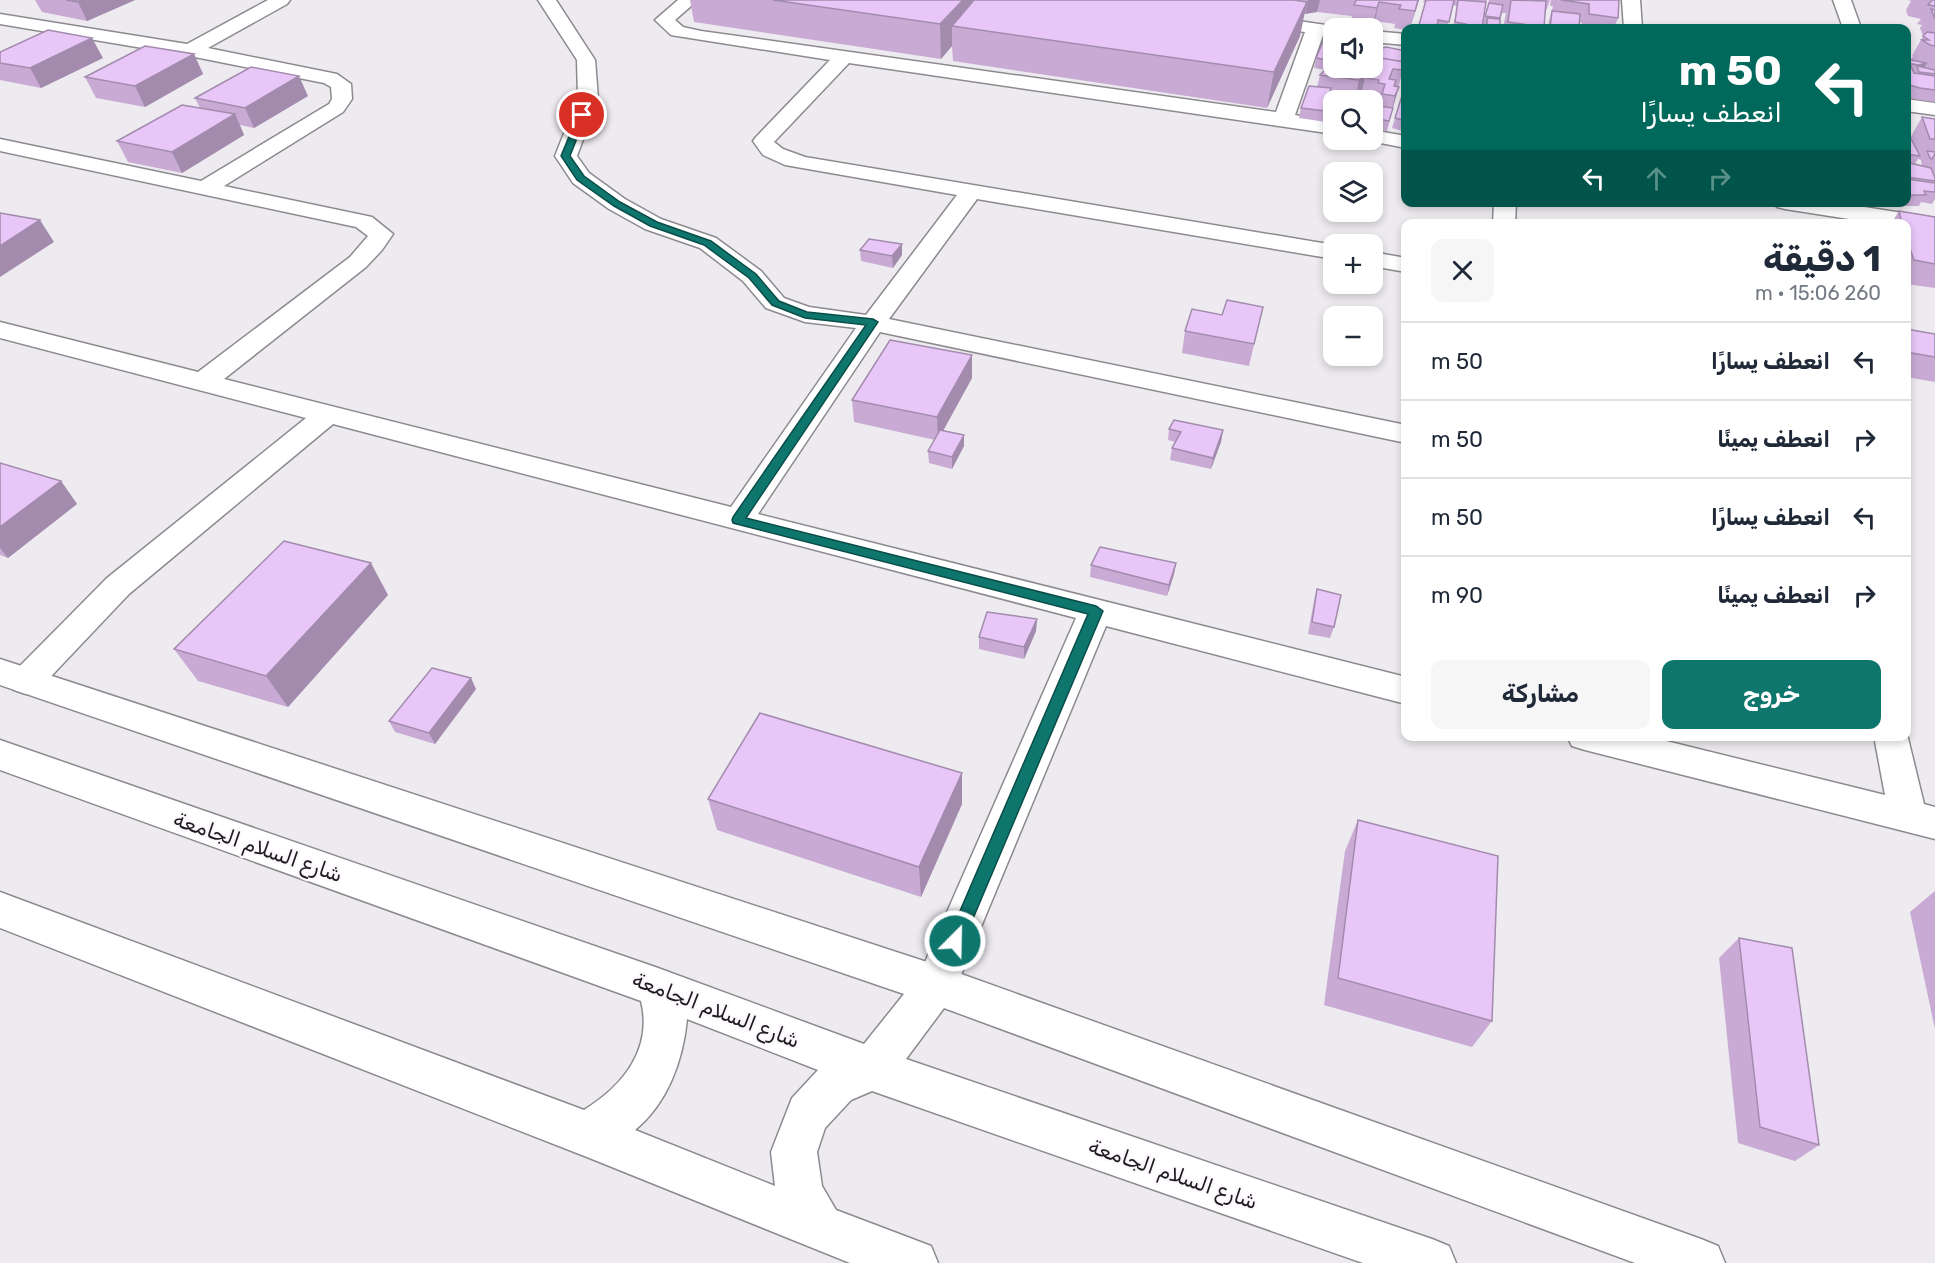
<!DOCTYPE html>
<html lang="ar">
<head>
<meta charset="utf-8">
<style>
  :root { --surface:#fff; --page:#f6f6f7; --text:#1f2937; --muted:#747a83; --line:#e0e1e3; --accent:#0f766e }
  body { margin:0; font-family:Rubik,Vazirmatn,sans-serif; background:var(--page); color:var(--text); direction:rtl; height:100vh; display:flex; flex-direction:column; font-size:22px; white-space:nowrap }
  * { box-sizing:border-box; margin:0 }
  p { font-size:20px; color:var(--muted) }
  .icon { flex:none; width:33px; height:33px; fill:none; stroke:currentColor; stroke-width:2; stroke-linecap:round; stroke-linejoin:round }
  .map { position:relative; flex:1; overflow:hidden; direction:ltr }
  .details { position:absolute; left:1401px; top:219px; width:510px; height:522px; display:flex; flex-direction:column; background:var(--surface); border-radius:12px; box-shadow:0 3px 9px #0003; direction:rtl }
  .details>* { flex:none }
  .hud { position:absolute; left:1401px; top:24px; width:510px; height:183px; border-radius:12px; box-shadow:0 3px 9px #0003; direction:rtl; background:#00695c; color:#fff; overflow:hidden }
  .buttons { position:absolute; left:1323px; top:18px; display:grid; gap:12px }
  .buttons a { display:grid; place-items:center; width:60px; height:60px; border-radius:12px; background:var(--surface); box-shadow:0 3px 9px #0003; font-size:30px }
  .pin { position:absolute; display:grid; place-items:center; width:51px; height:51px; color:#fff; margin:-26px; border:3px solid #fff; border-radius:50%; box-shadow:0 2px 6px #0007 }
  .me { position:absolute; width:66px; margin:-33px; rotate:23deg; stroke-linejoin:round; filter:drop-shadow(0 0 4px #0008) }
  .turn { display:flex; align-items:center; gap:21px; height:126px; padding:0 30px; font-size:27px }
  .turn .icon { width:78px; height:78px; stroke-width:2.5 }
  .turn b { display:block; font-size:42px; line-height:51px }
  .lanes { display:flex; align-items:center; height:57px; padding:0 30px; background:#0003; justify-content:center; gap:30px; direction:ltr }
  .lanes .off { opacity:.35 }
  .round { display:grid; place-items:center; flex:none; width:63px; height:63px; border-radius:12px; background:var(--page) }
  .headline { display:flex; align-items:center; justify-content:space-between; height:102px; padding:0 30px }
  h1 { font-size:36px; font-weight:700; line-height:45px }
  .primary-button { display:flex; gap:12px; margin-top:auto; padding:12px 30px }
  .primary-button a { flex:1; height:69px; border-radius:12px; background:var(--accent); color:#fff; font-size:24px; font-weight:700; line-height:69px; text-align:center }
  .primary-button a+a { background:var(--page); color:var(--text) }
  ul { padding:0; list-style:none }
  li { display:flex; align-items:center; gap:18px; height:78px; padding:0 30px; border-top:2px solid var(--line) }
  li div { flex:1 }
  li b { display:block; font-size:22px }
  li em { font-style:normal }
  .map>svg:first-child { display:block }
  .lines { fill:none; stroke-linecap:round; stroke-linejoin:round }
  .street-casing { stroke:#8d8a8f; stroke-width:3 }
  .secondary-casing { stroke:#8d8a8f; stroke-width:3 }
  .street { fill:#fff; fill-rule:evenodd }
  .secondary { fill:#fff; fill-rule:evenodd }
  .wall { fill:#c8aad4; fill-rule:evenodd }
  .shaded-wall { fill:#a28bad }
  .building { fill:#e8c6f7; stroke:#a28bad; stroke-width:1.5 }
  .route { fill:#0f766e; stroke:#0a4d48; stroke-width:1.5 }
  .labels { text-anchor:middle; stroke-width:4.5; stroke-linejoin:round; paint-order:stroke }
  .near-street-label { font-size:21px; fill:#1d1c1e; stroke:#fcf8fd }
</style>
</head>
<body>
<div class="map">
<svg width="1935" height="1263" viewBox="0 0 1935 1263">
  <rect width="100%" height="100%" fill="#eeebf0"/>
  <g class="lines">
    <defs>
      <g id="street">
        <path d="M268,0H290L287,4L208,48L337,74L351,84L352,99L343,112L224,186L372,217L393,234L382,250L366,267L224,379L731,507L856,328L805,322L766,308L743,281L700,248L645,229L609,209L573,183L555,156L578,98L577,60L538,0H556L595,60L598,98L577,156L589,173L625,199L661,219L716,238L761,271L784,298L809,307L866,315L957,195L785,165L763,155L753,141L756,137L830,60L677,36L671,35L655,20L678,0H698L675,20L683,27L701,31L1276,112L1305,32L1250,24L1247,20L1250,16L1256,15L1340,27L1334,28V36L1323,35L1295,115L1334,122V134L849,63L774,142L783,149L805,157L1334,245V259L977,199L889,319L1406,425V443L880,332L758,514L1406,677V704L1106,626L951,999L936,1005L921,999L915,985L1076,618L333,424L129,594L38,690L26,694L14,690L9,681L14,672L107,578L306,418L0,338V322L198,372L350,257L368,236L356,227L0,151V139L201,181L329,104L332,99L331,87L324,83L190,56L0,24V14L187,44Z"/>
        <path d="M1622,0H1640L1642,28H1624Z"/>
        <path d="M1833,0H1851L1861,28H1843Z"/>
        <path d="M1372,31L1406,34V45L1372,42Z"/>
        <path d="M1906,99L1935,103V115L1906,111Z"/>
        <path d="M1372,130L1406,136V148L1365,140H1372Z"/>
        <path d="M1494,202H1516L1515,224H1493Z"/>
        <path d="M1774,202H1832L1935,218V232L1906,227V224H1881L1785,209L1777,207Z"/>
        <path d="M1372,252L1406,258V272L1372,266Z"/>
        <path d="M1906,730L1924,804L1935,807V839L1585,750L1572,746L1567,736H1646L1885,795L1874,736H1906Z"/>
      </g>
      <path id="secondary" d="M0,659L936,965L1701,1239L1718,1246L1725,1263H1635L944,1008L906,1059L1432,1239L1449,1246L1456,1263H1363L872,1091L851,1100L825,1128L817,1152L822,1186L836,1210L931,1246L938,1263H850L587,1157L0,928V892L584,1110C623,1086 653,1049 641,1001L0,770V740L658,968L864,1044L904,994L0,685ZM687,1019L818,1070L792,1098L771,1152L775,1186L635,1130C668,1103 683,1060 687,1019Z"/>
    </defs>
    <use href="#street" class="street-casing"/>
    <use href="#secondary" class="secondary-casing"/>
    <use href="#street" class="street"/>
    <use href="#secondary" class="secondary"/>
  </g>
  <g class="wall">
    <path d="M35,0H135L87,21L42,12Z"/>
    <path d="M690,0H1419L1410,28H1406V30L1394,28L1395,24L1375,21L1372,27L1350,24L1352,16L1317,12L1304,14L1300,36L1267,108L953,61L952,46L941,59L694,22Z"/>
    <path d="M1424,0H1461L1468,1V0H1487L1485,8L1483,23L1489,0H1550L1545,14L1544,28H1503L1506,13H1502L1500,19V28H1484L1485,26L1483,25L1482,28H1453L1457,6L1453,5L1447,28H1418L1425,2H1423Z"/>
    <path d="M1551,0H1619L1618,18L1614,28H1582V23L1579,22V28H1548L1549,20L1553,6H1550Z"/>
    <path d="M1908,0H1935V102L1914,99L1906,96V59H1911L1913,56H1912L1923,36L1920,28L1922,25L1917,24L1921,19L1908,16L1906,10L1911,1Z"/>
    <path d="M1334,40V68H1372V51L1405,62L1387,131L1372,129V105L1379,106V104L1373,103L1374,100L1369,99L1368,100H1351H1352L1348,99L1334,100L1333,123L1299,118L1301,108L1317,87L1320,75L1325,70L1314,68L1316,58Z"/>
    <path d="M0,52L103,58L41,88L0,80Z"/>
    <path d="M194,54L203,74L145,107L96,98L85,77Z"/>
    <path d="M1406,82V132L1392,128Z"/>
    <path d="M308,96L254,128L240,125L244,135L182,173L128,162L117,141L200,108L195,98Z"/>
    <path d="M1922,117L1935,119V200V199L1932,204L1921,202L1919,206H1896L1895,202H1906V135L1910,138ZM1918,159L1921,160V161L1922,166L1915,164Z"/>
    <path d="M1864,202H1887L1885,206Z"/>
    <path d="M1899,211L1935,264V288L1906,284V224H1891Z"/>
    <path d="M860,250L902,255L893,268L861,261Z"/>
    <path d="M1263,307L1249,366L1182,353L1185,331Z"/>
    <path d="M1906,329L1935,334V382L1906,377Z"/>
    <path d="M972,355V378L943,431L964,435V446L952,469L929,463L928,451L935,440L854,422L852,400Z"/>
    <path d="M1169,429L1223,430L1221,442L1211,469L1170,460L1172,448L1175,442L1168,440Z"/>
    <path d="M0,463L61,481L77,504L8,558L0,555Z"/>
    <path d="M1176,563L1174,574L1167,596L1090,577L1091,565Z"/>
    <path d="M1317,589L1334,627L1330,638L1308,634L1314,601Z"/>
    <path d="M388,595L288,707L198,681L174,649Z"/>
    <path d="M1037,619L1036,631L1024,659L979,649V637Z"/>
    <path d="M476,689L435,744L395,732L389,721Z"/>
    <path d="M708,799L962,804L921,897L717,830Z"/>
    <path d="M1358,820L1492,1021L1472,1047L1324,1005L1345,851Z"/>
    <path d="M1935,891V1029L1910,912Z"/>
    <path d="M1739,938L1819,1145L1795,1161L1738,1143L1719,958Z"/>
  </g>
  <g class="shaded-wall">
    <path d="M83,0H135L87,21L78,2Z"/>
    <path d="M963,0H993L952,26V46L941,59L940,24Z"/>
    <path d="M1308,0H1320L1317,12L1305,14Z"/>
    <path d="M1418,0H1419L1410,28L1415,11Z"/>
    <path d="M1307,2L1300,36L1267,108L1274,72Z"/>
    <path d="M1379,2L1375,21L1372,27L1377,8Z"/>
    <path d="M92,38L103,58L41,88L30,68Z"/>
    <path d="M194,54L203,74L145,107L135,86Z"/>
    <path d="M1927,63L1921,73L1917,67L1918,65Z"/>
    <path d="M1366,74L1361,94L1355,100L1359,80Z"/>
    <path d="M299,76L308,96L254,128L245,108Z"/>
    <path d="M1399,87L1390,117L1395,96Z"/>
    <path d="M235,114L244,135L182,173L172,152Z"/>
    <path d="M40,220L54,242L0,277V246Z"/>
    <path d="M902,244V255L893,268L892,256Z"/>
    <path d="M972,355V378L938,440L937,417Z"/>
    <path d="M1223,430L1221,442L1211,469L1213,458Z"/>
    <path d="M964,435V446L952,469V457Z"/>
    <path d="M61,481L77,504L8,558L0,548V527Z"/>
    <path d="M371,563L388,595L288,707L266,676Z"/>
    <path d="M1176,563L1174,574L1167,596L1169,585Z"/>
    <path d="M1037,619L1036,631L1024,659V647Z"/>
    <path d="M471,678L476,689L435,744L429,733Z"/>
    <path d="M962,773V804L921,897L919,867Z"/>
  </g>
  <g class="building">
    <path d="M66,0H83L78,2Z"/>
    <path d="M773,0H963L940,24Z"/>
    <path d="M974,0H1294L1307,2L1274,72L952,26Z"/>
    <path d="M1356,0H1418L1415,11L1399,9L1401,5L1379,2L1377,8L1354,5Z"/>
    <path d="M1426,0H1454L1449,22L1438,20L1437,27L1419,25Z"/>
    <path d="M1458,0L1486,2L1482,28H1465L1466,24L1455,22Z"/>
    <path d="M1511,0L1546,1L1544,27L1508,22Z"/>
    <path d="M1561,0H1619L1618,18L1589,14V4Z"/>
    <path d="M1932,0H1935V6L1928,5Z"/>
    <path d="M1489,3L1503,5L1500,18L1485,16Z"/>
    <path d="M1931,9L1935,10V19Z"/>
    <path d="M1552,11L1580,14L1579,28H1550Z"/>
    <path d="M1487,18L1500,19V28H1487Z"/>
    <path d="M48,30L92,38L30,68L0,63V52Z"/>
    <path d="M1927,32L1935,33V46L1930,45L1922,40H1929L1923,36Z"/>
    <path d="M1324,39L1334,40V61L1316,58Z"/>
    <path d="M145,46L194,54L135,86L85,77Z"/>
    <path d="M1374,47L1379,49L1386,47L1406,51L1403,62L1376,58L1377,55L1372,54Z"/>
    <path d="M1374,57L1405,62L1402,70L1393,69L1389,79L1396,80L1394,86L1399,87L1395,96L1382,94L1385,84L1378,83L1379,80L1367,78L1366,74L1359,80L1320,75L1332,63H1334V68L1372,67L1381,68L1382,64L1372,63Z"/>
    <path d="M1906,59L1927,63L1918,65L1906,63Z"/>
    <path d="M1906,63L1910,64L1914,73L1935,76V90L1920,88L1906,84Z"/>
    <path d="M1917,66L1935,70V74L1919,72Z"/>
    <path d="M251,67L299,76L245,108L195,98Z"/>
    <path d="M1309,86L1331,88L1330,91L1337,92L1336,95L1348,97L1347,100H1334V112L1301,108Z"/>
    <path d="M1405,86H1406V121L1395,118Z"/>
    <path d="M1355,92L1370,94L1368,100H1351Z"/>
    <path d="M182,105L235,114L172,152L117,141Z"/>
    <path d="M1372,105L1393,108L1389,121L1372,118Z"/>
    <path d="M1922,117L1935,119V139H1930Z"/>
    <path d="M1906,135H1909L1920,156L1906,154Z"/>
    <path d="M1927,151L1935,152V154L1932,159L1930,158Z"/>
    <path d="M1906,156L1910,163L1931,168L1935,178V181L1906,177Z"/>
    <path d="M1906,179L1935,183V192L1924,191L1926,195H1906Z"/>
    <path d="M1899,211L1935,217V264L1914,260L1906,237V224H1902Z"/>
    <path d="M0,213L40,220L0,246Z"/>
    <path d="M869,239L902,244L892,256L860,250Z"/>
    <path d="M1227,300L1263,307L1254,344L1185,331L1192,309L1222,315Z"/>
    <path d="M1906,329L1935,334V357L1906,352Z"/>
    <path d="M890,340L972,355L937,417L852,400Z"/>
    <path d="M1174,420L1223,430L1213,458L1172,448L1181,432L1169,429Z"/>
    <path d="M940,430L964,435L952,457L928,451Z"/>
    <path d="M0,463L61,481L0,527Z"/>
    <path d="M284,541L371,563L266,676L174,649Z"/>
    <path d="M1100,547L1176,563L1169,585L1091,565Z"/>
    <path d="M1317,589L1341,595L1334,627L1312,622Z"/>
    <path d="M987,612L1037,619L1024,647L979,637Z"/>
    <path d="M432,668L471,678L429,733L389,721Z"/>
    <path d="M760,713L962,773L919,867L708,799Z"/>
    <path d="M1358,820L1498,856L1492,1021L1338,978Z"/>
    <path d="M1739,938L1792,948L1819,1145L1760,1127Z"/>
  </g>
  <path class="route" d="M582,112L586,115L570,156L584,176L620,202L657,222L711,241L756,274L779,301L807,312L873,319L878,322L746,518L1096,606L1103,611L961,947L955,949L949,947L947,941L1088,614L733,523L732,520L733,517L866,325L805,318L772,305L749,278L704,245L650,226L614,206L577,180L561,156L578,115Z"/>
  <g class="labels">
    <g class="near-street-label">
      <text transform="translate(258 847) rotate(19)" y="7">شارع السلام الجامعة</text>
      <text transform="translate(716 1010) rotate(21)" y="7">شارع السلام الجامعة</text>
      <text transform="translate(1173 1174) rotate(19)" y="7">شارع السلام الجامعة</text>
    </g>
  </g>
</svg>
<div class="buttons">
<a><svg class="icon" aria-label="sound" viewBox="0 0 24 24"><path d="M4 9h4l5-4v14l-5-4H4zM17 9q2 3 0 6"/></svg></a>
<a><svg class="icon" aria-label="search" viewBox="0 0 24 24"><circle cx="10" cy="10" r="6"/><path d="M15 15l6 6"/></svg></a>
<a><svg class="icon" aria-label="layers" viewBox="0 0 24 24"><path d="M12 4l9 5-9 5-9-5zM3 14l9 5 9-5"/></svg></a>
<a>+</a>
<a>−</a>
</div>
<div class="pin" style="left:582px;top:115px;background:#d93025"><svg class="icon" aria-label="arrive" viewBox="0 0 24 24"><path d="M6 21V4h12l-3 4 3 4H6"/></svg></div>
<svg class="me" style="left:955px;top:941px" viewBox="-20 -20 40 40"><circle r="17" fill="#0f766e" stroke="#fff" stroke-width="3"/><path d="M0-11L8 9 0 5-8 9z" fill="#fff"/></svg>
<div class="hud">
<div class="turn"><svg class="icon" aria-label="left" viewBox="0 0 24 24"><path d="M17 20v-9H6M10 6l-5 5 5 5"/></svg><div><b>50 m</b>انعطف يسارًا</div></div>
<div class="lanes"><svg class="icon" aria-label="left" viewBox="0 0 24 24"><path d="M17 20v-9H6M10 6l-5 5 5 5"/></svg><svg class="icon off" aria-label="ahead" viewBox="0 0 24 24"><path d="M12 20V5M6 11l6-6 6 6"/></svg><svg class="icon off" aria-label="right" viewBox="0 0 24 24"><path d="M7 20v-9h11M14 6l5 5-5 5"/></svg></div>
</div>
<section class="details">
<div class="headline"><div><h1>1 دقيقة</h1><p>260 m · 15:06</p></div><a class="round"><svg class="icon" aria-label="close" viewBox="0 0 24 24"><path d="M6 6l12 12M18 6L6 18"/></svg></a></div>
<ul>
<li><svg class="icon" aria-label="left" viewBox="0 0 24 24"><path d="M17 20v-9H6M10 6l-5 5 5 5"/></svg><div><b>انعطف يسارًا</b></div><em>50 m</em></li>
<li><svg class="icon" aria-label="right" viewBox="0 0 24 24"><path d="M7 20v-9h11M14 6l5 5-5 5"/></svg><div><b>انعطف يمينًا</b></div><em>50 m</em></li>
<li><svg class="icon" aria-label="left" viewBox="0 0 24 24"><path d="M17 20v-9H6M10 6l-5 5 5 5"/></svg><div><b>انعطف يسارًا</b></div><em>50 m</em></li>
<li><svg class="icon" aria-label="right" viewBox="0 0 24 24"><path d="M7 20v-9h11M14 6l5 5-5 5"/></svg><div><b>انعطف يمينًا</b></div><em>90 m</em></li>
</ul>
<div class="primary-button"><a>خروج</a><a>مشاركة</a></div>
</section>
</div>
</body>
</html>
